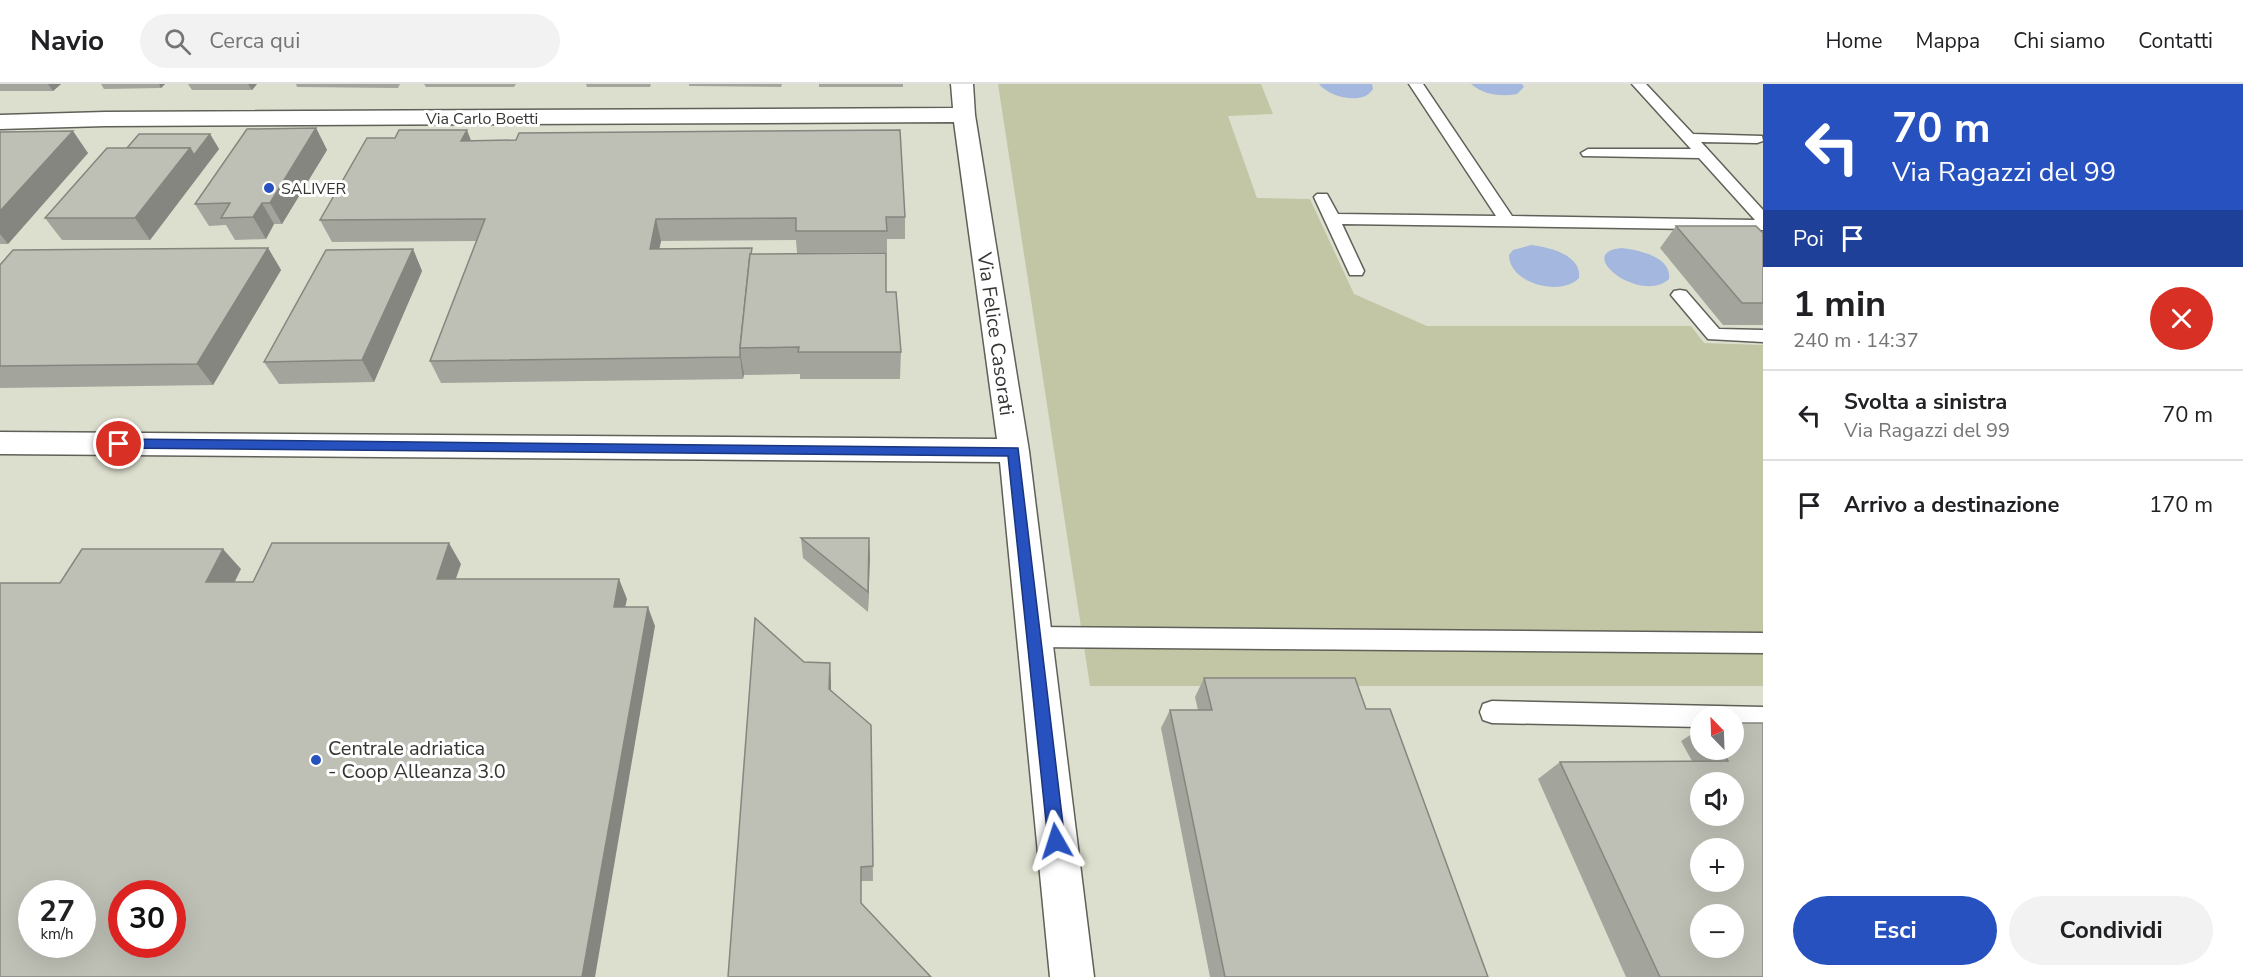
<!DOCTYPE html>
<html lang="it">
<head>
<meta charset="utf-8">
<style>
  :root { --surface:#fff; --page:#f2f2f2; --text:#202124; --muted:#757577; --line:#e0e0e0; --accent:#2751bf }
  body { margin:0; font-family:"Nunito Sans",sans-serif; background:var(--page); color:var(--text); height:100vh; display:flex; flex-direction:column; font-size:22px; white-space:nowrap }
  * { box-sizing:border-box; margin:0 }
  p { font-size:20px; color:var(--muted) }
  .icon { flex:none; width:33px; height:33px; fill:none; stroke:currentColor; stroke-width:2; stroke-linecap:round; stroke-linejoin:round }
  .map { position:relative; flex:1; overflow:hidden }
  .details { display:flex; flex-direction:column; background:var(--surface); width:480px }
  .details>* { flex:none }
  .guide { background:#2751bf; color:#fff; overflow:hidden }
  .needle { width:39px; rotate:337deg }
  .tools { position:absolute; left:1690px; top:622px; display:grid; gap:12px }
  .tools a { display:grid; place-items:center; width:54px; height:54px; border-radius:50%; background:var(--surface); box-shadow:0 6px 24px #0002; font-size:30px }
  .speed { position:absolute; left:18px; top:796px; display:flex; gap:12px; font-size:30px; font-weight:700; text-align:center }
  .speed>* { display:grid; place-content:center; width:78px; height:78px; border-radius:50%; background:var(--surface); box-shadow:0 6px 24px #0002; line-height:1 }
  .speed small { font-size:15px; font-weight:400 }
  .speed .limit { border:9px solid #d22; background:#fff; color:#111 }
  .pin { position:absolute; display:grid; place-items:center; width:51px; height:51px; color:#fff; margin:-26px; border:3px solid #fff; border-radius:50%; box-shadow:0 2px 6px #0007 }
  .me { position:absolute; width:66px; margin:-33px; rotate:354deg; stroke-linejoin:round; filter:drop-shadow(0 0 4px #0008) }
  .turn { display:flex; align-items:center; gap:21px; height:126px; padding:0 30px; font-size:27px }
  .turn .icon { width:78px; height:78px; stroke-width:2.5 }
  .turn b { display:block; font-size:42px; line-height:51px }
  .then { display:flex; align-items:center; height:57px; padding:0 30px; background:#0003; gap:12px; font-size:22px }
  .round { display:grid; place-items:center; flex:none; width:63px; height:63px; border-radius:32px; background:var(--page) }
  .summary { display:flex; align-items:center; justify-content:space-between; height:102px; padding:0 30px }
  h1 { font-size:36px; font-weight:700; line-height:45px }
  .primary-button { display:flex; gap:12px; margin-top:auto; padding:12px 30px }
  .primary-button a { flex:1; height:69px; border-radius:36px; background:var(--accent); color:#fff; font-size:24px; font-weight:700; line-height:69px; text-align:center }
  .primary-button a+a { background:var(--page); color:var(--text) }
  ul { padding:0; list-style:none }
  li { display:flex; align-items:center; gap:18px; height:90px; padding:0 30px; border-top:2px solid var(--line) }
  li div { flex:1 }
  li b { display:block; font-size:22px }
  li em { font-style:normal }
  header { display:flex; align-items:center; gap:36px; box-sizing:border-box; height:84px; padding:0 30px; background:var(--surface); border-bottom:2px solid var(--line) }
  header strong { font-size:28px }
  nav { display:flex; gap:33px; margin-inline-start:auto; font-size:21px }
  .search { width:420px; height:54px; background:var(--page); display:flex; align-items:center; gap:15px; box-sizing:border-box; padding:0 21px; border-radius:33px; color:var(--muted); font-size:22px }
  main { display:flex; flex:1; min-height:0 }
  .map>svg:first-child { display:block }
  .built { fill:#dddfce; fill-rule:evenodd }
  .green { fill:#c2c6a4 }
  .water { fill:#a4b7de }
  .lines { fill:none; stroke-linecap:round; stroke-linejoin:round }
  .service-casing { stroke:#5f6058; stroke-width:3 }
  .minor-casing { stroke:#5f6058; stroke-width:3 }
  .service { fill:#fff; fill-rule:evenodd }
  .minor { fill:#fff; fill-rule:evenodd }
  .wall { fill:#a3a49c }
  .shaded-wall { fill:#85867f }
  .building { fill:#bebfb5; stroke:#85867f; stroke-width:1.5; fill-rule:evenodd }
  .route { fill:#2751bf; stroke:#19357c; stroke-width:1.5 }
  .poi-dot { fill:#2751bf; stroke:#fff; stroke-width:2 }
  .labels { text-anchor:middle; stroke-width:6; stroke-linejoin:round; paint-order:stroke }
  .far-street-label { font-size:16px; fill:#353632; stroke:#fff }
  .far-poi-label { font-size:16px; fill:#353632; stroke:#fff; text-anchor:start }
  .street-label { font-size:20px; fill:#353632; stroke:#fff }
  .poi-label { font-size:20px; fill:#353632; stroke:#fff; text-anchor:start }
</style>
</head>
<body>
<header>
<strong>Navio</strong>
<div class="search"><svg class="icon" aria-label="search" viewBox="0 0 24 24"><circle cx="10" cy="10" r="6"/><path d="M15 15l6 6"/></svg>Cerca qui</div>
<nav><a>Home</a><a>Mappa</a><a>Chi siamo</a><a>Contatti</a></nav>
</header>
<main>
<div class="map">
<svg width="1763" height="893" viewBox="0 0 1763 893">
  <rect width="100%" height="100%" fill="#e9eae0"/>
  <path class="built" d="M0,0H1763V893H0ZM1701,633H1734V666H1701ZM1701,699H1734V732H1701ZM1701,765H1734V798H1701ZM32,810H82V861H32ZM122,810H172V861H122ZM1701,831H1734V864H1701Z"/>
  <path class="green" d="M998,0H1261L1273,30L1228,32L1257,114L1310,115L1354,210L1427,242H1691L1704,259L1763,261V602H1090Z"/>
  <g class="water">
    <path d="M1319,0H1372L1373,5C1363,22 1329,13 1319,0Z"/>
    <path d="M1471,0H1522L1524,3L1517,10C1501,13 1484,11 1471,0Z"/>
    <path d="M1531,161C1549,163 1582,171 1579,194C1561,213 1509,200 1509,171L1513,166Z"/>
    <path d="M1622,164C1639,166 1672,173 1669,195C1641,221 1572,168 1622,164Z"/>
  </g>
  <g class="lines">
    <defs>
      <g id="service">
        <path d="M1409,0H1423L1512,132L1755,136L1699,74L1583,72L1581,69L1588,65H1691L1632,0H1646L1693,50L1762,52L1763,57L1757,59L1701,58L1763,126V146L1342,140L1364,187L1362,191H1350L1314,113L1317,110H1327L1338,130L1496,132Z"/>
        <path d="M1680,206L1686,207L1719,245L1763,246V258L1708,255L1671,211L1674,207Z"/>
        <path d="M1033,543L1763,549V569L1033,563L1025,560L1022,553L1025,546Z"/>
        <path d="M1492,617L1763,623V645L1734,644V633H1701V643L1492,639L1483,636L1480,628L1483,620Z"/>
      </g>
      <path id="minor" d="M951,0H973L975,31L1029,367L1094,893H1050L1000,378L0,370V348L997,355L954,38L105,42L0,45V31L105,28L953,24Z"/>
    </defs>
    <use href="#service" class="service-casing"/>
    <use href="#minor" class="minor-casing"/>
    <use href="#service" class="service"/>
    <use href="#minor" class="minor"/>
  </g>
  <g class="wall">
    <path d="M0,0H61L53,7H0Z"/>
    <path d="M101,0H165L161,4L104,5Z"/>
    <path d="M188,0H257L252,6H192Z"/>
    <path d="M296,0H400L398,4L297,3Z"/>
    <path d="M424,0H516L514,3H426Z"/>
    <path d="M586,0H651L650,3H587Z"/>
    <path d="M689,0H782L781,3L689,2Z"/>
    <rect x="819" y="0" width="84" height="3"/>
    <path d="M316,44L327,66L282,140H274L266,155L235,156L226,141L209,142L195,120Z"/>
    <path d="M0,48L88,69L8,160H0Z"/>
    <path d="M210,50L219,65L150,156H62L45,134L127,64Z"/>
    <path d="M471,56L905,133V155H887V168L797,169L796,156L661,157L659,164L753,170L886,208L901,268L900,295H800V290L744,291V290L743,295L441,299L430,277L477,157L332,158L320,136Z"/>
    <path d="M1676,142L1763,149V241H1723L1660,164Z"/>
    <path d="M268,164L281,186L213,301L0,304V181Z"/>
    <path d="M413,165L422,187L374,298L279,300L264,278Z"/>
    <path d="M801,454H869L868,528L803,474Z"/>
    <path d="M804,578L831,597V607L871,641L873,797H862L728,893Z"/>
    <path d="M1204,594L1366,625L1488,893H1210L1161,644L1170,626H1198L1195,613Z"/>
    <path d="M1701,644V666H1734L1763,893H1626L1538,695L1560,678L1692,677L1681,657Z"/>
  </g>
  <g class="shaded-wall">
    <path d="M48,0H61L53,7Z"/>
    <path d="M159,0H165L161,4Z"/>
    <path d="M248,0H257L252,6Z"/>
    <path d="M316,44L327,66L282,140L270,119Z"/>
    <path d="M467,46L475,67L461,57Z"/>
    <path d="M73,47L88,69L8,160L0,150V127Z"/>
    <path d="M210,50L219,65L150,156L135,134L190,64Z"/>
    <path d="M262,119L274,140L266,155L253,133Z"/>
    <path d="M656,135L661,157L655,186L650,165Z"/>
    <path d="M268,164L281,186L213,301L197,280Z"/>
    <path d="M413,165L422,187L374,298L362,276Z"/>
    <path d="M740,268L744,290L743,295L740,273Z"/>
    <path d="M869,454L870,474L868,528V508Z"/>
    <path d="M449,459L461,480L449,515L437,495Z"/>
    <path d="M223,465L241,485L225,518L206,498Z"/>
    <path d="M619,495L627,515L621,542L614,523Z"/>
    <path d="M648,523L655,542L595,893H582Z"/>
    <path d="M830,579L831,597V623L829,605Z"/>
  </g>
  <g class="building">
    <path d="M316,44L270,119H262L253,133L221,134L230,119L195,120L247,45Z"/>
    <path d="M399,46H467L461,57L516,56L519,49L900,46L905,133H886L887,147H796V134L656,135L650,165L752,164L751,170H750L740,264V273L430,277L485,135L320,136L367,54H395Z"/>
    <path d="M73,47L0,127V48Z"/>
    <path d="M139,50H210L194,71L190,64H127Z"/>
    <path d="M107,64H190L135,134H45Z"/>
    <path d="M1676,142H1756L1763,149V219H1742Z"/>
    <path d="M268,164L197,280L0,282V181L13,166Z"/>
    <path d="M413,165L362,276L264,278L326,166Z"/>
    <path d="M886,169V208H896L901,268H798L799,263L740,264L750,170Z"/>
    <path d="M801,454H869L868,508Z"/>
    <path d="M272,459H449L437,495H619L614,523H648L582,893H0V499H60L82,465H223L206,498H253ZM32,810H82V861H32ZM122,810H172V861H122Z"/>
    <path d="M755,534L804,578L830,579L829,605L871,641L873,782L861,783V819L931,893H728Z"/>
    <path d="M1204,594H1355L1366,625H1390L1488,893H1225L1170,626H1212Z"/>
    <path d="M1734,639H1763V893H1660L1560,678L1728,677L1722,666H1734ZM1701,699H1734V732H1701ZM1701,765H1734V798H1701ZM1701,831H1734V864H1701Z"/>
  </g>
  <path class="route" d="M119,355L1018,364L1065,757L1062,763L1056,765L1050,763L1048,757L1008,372L119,364L113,360Z"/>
  <g class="poi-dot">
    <circle cx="269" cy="104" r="6"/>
    <circle cx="316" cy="676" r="6"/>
  </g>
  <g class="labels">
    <g class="far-street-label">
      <text x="482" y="40">Via Carlo Boetti</text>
    </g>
    <g class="far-poi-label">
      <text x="281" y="110">SALIVER</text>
    </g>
    <g class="street-label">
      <text transform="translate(996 250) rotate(82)" y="7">Via Felice Casorati</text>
    </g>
    <g class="poi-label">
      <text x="328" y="671">Centrale adriatica<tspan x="328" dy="23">- Coop Alleanza 3.0</tspan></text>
    </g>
  </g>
</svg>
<div class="tools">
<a><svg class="needle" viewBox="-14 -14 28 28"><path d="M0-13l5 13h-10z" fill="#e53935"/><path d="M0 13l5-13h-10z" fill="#757577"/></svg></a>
<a><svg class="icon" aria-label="sound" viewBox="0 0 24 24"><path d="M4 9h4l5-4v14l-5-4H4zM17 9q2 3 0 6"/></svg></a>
<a>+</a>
<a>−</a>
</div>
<div class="speed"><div>27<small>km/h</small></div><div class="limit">30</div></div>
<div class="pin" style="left:119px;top:360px;background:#d93025"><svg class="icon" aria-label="arrive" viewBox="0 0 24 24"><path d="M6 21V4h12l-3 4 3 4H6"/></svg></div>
<svg class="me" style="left:1056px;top:757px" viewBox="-20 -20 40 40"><path d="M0-17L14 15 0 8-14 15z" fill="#2751bf" stroke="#fff" stroke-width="4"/></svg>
</div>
<section class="details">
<div class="guide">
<div class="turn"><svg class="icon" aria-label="left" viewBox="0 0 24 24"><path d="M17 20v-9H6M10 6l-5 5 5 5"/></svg><div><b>70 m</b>Via Ragazzi del 99</div></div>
<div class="then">Poi<svg class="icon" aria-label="arrive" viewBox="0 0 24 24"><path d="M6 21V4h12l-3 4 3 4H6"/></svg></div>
</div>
<div class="summary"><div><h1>1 min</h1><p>240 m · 14:37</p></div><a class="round" style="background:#d93025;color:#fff"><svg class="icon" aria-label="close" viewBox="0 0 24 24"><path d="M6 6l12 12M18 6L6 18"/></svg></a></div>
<ul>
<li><svg class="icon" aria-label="left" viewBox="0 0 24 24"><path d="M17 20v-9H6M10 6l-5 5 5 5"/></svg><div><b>Svolta a sinistra</b><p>Via Ragazzi del 99</p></div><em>70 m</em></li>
<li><svg class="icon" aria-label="arrive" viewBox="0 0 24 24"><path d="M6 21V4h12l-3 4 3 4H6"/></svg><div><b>Arrivo a destinazione</b></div><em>170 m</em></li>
</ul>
<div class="primary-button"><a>Esci</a><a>Condividi</a></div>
</section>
</main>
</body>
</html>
